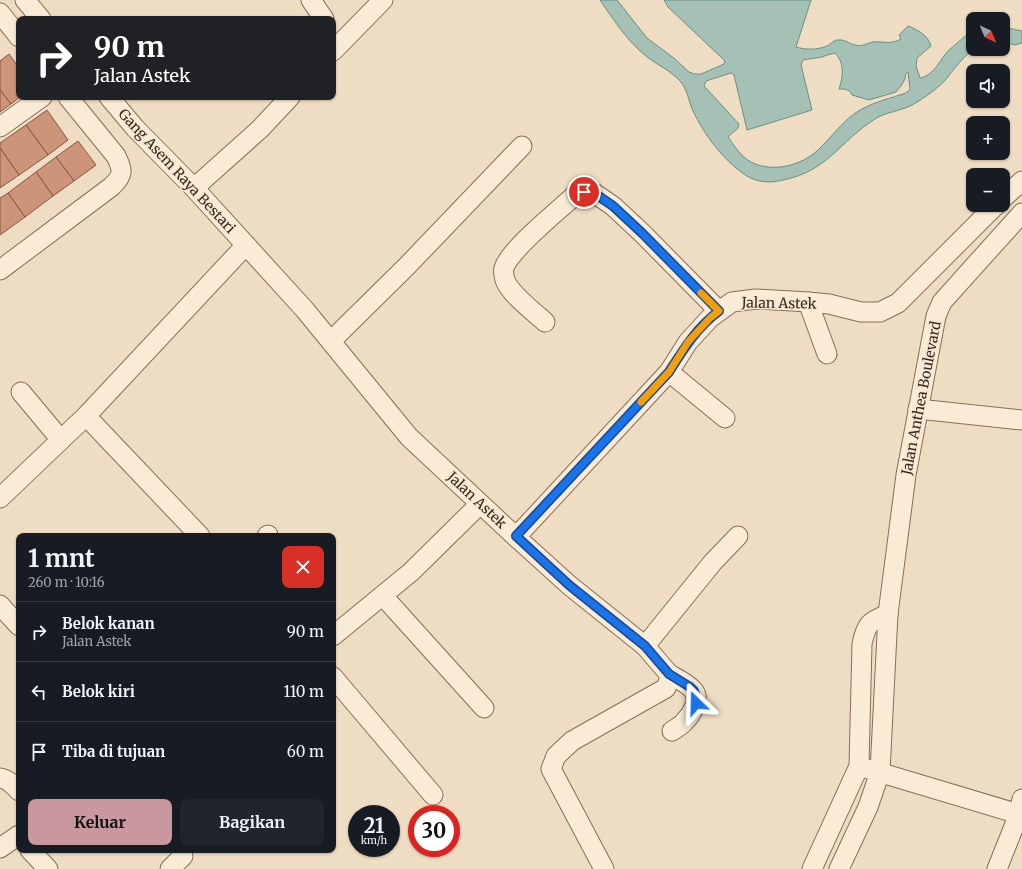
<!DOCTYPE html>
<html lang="id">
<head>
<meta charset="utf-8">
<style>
  :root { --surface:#171b24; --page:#20242c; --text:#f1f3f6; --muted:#9ea1a6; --line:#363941; --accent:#c8989e }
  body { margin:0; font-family:Merriweather,serif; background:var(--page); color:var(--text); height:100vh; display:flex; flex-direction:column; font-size:15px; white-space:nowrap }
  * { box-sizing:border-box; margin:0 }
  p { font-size:13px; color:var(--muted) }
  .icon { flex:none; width:22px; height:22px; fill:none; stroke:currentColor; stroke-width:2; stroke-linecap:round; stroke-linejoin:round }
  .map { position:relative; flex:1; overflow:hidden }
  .panel { position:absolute; left:16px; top:533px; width:320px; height:320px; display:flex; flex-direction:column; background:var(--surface); border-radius:8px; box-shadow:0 1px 3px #0004 }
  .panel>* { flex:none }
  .hud { position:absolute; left:16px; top:16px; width:320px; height:84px; border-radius:8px; box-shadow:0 1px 3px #0004; background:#202124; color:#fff; overflow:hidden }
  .needle { width:26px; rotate:136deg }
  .controls { position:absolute; left:966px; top:12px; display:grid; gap:8px }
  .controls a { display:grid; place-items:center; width:44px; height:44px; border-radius:8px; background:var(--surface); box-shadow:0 1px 3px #0004; font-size:20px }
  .speed { position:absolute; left:348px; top:805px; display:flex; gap:8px; font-size:20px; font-weight:700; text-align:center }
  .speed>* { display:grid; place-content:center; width:52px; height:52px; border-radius:50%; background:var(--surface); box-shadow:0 1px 3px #0004; line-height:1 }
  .speed small { font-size:10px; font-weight:400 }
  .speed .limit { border:6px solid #d22; background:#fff; color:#111 }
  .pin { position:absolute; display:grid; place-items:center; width:34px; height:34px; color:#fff; margin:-17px; border:2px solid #fff; border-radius:50%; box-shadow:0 1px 4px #0007 }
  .me { position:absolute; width:44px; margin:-22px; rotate:338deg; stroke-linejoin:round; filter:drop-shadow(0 0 3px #0008) }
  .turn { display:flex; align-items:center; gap:14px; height:84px; padding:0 12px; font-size:18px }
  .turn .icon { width:52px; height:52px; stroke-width:2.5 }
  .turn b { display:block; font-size:28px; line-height:34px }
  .round { display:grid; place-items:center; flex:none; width:42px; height:42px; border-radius:8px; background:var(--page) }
  .summary { display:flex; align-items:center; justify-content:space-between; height:68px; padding:0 12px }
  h1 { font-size:24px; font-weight:700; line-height:30px }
  .cta { display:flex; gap:8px; margin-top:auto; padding:8px 12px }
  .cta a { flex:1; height:46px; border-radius:8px; background:var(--accent); color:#111; font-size:16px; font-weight:700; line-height:46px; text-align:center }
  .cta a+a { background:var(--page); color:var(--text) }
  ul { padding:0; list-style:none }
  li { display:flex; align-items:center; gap:12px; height:60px; padding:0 12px; border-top:1px solid var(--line) }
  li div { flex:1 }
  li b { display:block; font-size:15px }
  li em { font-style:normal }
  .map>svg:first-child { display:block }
  .water { fill:#a5c1b6; stroke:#6b8f83; fill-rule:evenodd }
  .building { fill:#cc9478; stroke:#87563f }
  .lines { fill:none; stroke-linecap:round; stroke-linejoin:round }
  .minor-casing { stroke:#886e59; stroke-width:21 }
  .minor { stroke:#f9ebd5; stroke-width:19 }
  .route-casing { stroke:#114b97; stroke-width:10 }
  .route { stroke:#1a73e8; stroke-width:7 }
  .slow { stroke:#f59e0b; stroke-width:7 }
  .labels { text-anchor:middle; stroke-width:3; stroke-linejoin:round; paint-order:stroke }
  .street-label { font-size:14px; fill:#38281d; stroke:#f5e8d2 }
</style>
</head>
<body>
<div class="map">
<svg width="1022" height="869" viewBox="0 0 1022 869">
  <rect width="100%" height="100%" fill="#eeddc2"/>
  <g class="water">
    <path d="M600,0H617L647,38L675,59L689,72L694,74H701L724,64L725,61L668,7L664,0H811L796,47C806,50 817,50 827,46C831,44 834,40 838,40C845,39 849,44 855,45C863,47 866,43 873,42C883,41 890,45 901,39L899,35L908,26C918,30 928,35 931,46L917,58L916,66L920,78C934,76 940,59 949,50C956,44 963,38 969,33L973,32V49C963,58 955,67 947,78C940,87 924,98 914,104C902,111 885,112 875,119C839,142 828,171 783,180C767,184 754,182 741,172C720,156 704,134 693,111C688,100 688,90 680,81C670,70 657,65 646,56C627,41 613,19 600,0ZM835,53C845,63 843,77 839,89C845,89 849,89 852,95L869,100L896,92L901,86L905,79L906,73L908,72L910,89L906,93C891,98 874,102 860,110C844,119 832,137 818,150C801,166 772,173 751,162C741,157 734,145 728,137L738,128L739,124L704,86L706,81L731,73L734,75L747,130L812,110L801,65L803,60L822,57L827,55Z"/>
    <path d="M1003,27L1022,31V43L1015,45L1003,42Z"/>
  </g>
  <g class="building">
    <path d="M9,54L19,68L20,97L11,104L0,90V61Z"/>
    <path d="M0,90L11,104L0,112Z"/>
    <path d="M47,110L68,140L48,155L26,125Z"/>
    <path d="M26,125L48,155L19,175L0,148V143Z"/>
    <path d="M78,141L96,165L74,181L56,157Z"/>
    <path d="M0,148L19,175L0,188Z"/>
    <path d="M56,157L74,181L53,196L36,172Z"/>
    <path d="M36,172L53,196L25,217L8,193Z"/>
    <path d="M8,193L25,217L0,235V198Z"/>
  </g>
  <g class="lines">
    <defs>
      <g id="minor">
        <path d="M25,0L41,19"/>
        <path d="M311,0L324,19"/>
        <path d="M0,13L19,37"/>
        <path d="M333,51L383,0"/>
        <path d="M109,97L135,128L194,188L305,310L409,437L516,537L669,372L688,342L710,318L732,302L756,299L808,302L829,304L861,312H880L898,303L996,205"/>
        <path d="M0,127L42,97"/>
        <path d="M194,188L260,129L290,97"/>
        <path d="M1003,198L1022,181"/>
        <path d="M0,270L111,187C124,175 123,171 116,156L68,97"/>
        <path d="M808,302L827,354"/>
        <path d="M545,322C534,312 510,294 505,280C504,277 503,270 504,268C510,249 558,211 574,196L584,192L594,193L613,206L642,233L719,311"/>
        <path d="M331,341L407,266L522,146"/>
        <path d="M669,372L725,418"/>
        <path d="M21,392L61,440"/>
        <path d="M918,409L1022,420"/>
        <path d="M86,416L200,536"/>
        <path d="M0,498L86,416L246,245"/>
        <path d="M267,536L268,535"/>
        <path d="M516,537L569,585L645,646L669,674V680L666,688L572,741L556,756L551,769L604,869"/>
        <path d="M383,596L484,708"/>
        <path d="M0,605L19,626"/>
        <path d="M333,636L411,572L480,504"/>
        <path d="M645,646L713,562L738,536"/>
        <path d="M669,674C676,678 687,683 693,690C701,699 692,714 685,721C682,725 677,728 672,731"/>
        <path d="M333,677L433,795"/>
        <path d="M868,769L1022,815"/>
        <path d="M0,778C6,778 15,786 19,791"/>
        <path d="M0,848L19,835"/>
        <path d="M30,850L48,869"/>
        <path d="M170,869L183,856"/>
        <path d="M812,869L859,766L862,644C866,624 870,621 888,614"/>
        <path d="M839,869L868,807L880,772L888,614L906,475L936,316L942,302L1022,213"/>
        <path d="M997,869L1019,814L1022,799"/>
      </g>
    </defs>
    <use href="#minor" class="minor-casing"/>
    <use href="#minor" class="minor"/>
  </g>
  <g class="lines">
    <defs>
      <path id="route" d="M584,192L594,193L613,206L642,233L719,311C697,327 683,350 669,372L516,536L569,585L645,646L669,674L690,687L694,691L696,697V703"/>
    </defs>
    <use href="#route" class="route-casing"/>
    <use href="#route" class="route"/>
    <path class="slow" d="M641,402L669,372L688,342L710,318L719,311L701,293"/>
  </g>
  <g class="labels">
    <g class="street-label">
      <text transform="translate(177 171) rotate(47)" y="5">Gang Asem Raya Bestari</text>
      <text transform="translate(779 303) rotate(1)" y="5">Jalan Astek</text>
      <text transform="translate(921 398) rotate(-79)" y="5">Jalan Anthea Boulevard</text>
      <text transform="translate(477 500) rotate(43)" y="5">Jalan Astek</text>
    </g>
  </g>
</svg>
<div class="controls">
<a><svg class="needle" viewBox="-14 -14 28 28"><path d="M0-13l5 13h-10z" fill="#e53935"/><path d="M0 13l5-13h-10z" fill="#9ea1a6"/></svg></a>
<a><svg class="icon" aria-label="sound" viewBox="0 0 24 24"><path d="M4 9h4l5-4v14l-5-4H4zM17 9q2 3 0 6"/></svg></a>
<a>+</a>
<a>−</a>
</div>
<div class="speed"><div>21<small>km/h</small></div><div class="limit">30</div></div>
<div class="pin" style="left:584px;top:192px;background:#d93025"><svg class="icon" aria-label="arrive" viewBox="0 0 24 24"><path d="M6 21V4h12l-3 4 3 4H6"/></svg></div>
<svg class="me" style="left:696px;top:703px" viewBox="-20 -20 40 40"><path d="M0-17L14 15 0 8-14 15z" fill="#1a73e8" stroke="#fff" stroke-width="4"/></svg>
<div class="hud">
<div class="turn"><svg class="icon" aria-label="right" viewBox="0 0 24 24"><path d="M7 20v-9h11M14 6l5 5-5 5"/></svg><div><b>90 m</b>Jalan Astek</div></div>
</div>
<section class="panel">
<div class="summary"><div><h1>1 mnt</h1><p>260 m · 10:16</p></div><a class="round" style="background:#d93025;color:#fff"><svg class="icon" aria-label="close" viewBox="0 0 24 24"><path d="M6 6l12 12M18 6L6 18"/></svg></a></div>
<ul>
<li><svg class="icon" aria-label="right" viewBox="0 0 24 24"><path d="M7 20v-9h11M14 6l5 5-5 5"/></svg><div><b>Belok kanan</b><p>Jalan Astek</p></div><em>90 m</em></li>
<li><svg class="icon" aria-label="left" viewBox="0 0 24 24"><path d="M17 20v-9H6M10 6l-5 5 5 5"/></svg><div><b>Belok kiri</b></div><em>110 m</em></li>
<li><svg class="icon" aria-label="arrive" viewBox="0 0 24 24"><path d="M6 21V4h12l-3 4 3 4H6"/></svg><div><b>Tiba di tujuan</b></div><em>60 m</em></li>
</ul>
<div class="cta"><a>Keluar</a><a>Bagikan</a></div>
</section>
</div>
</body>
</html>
